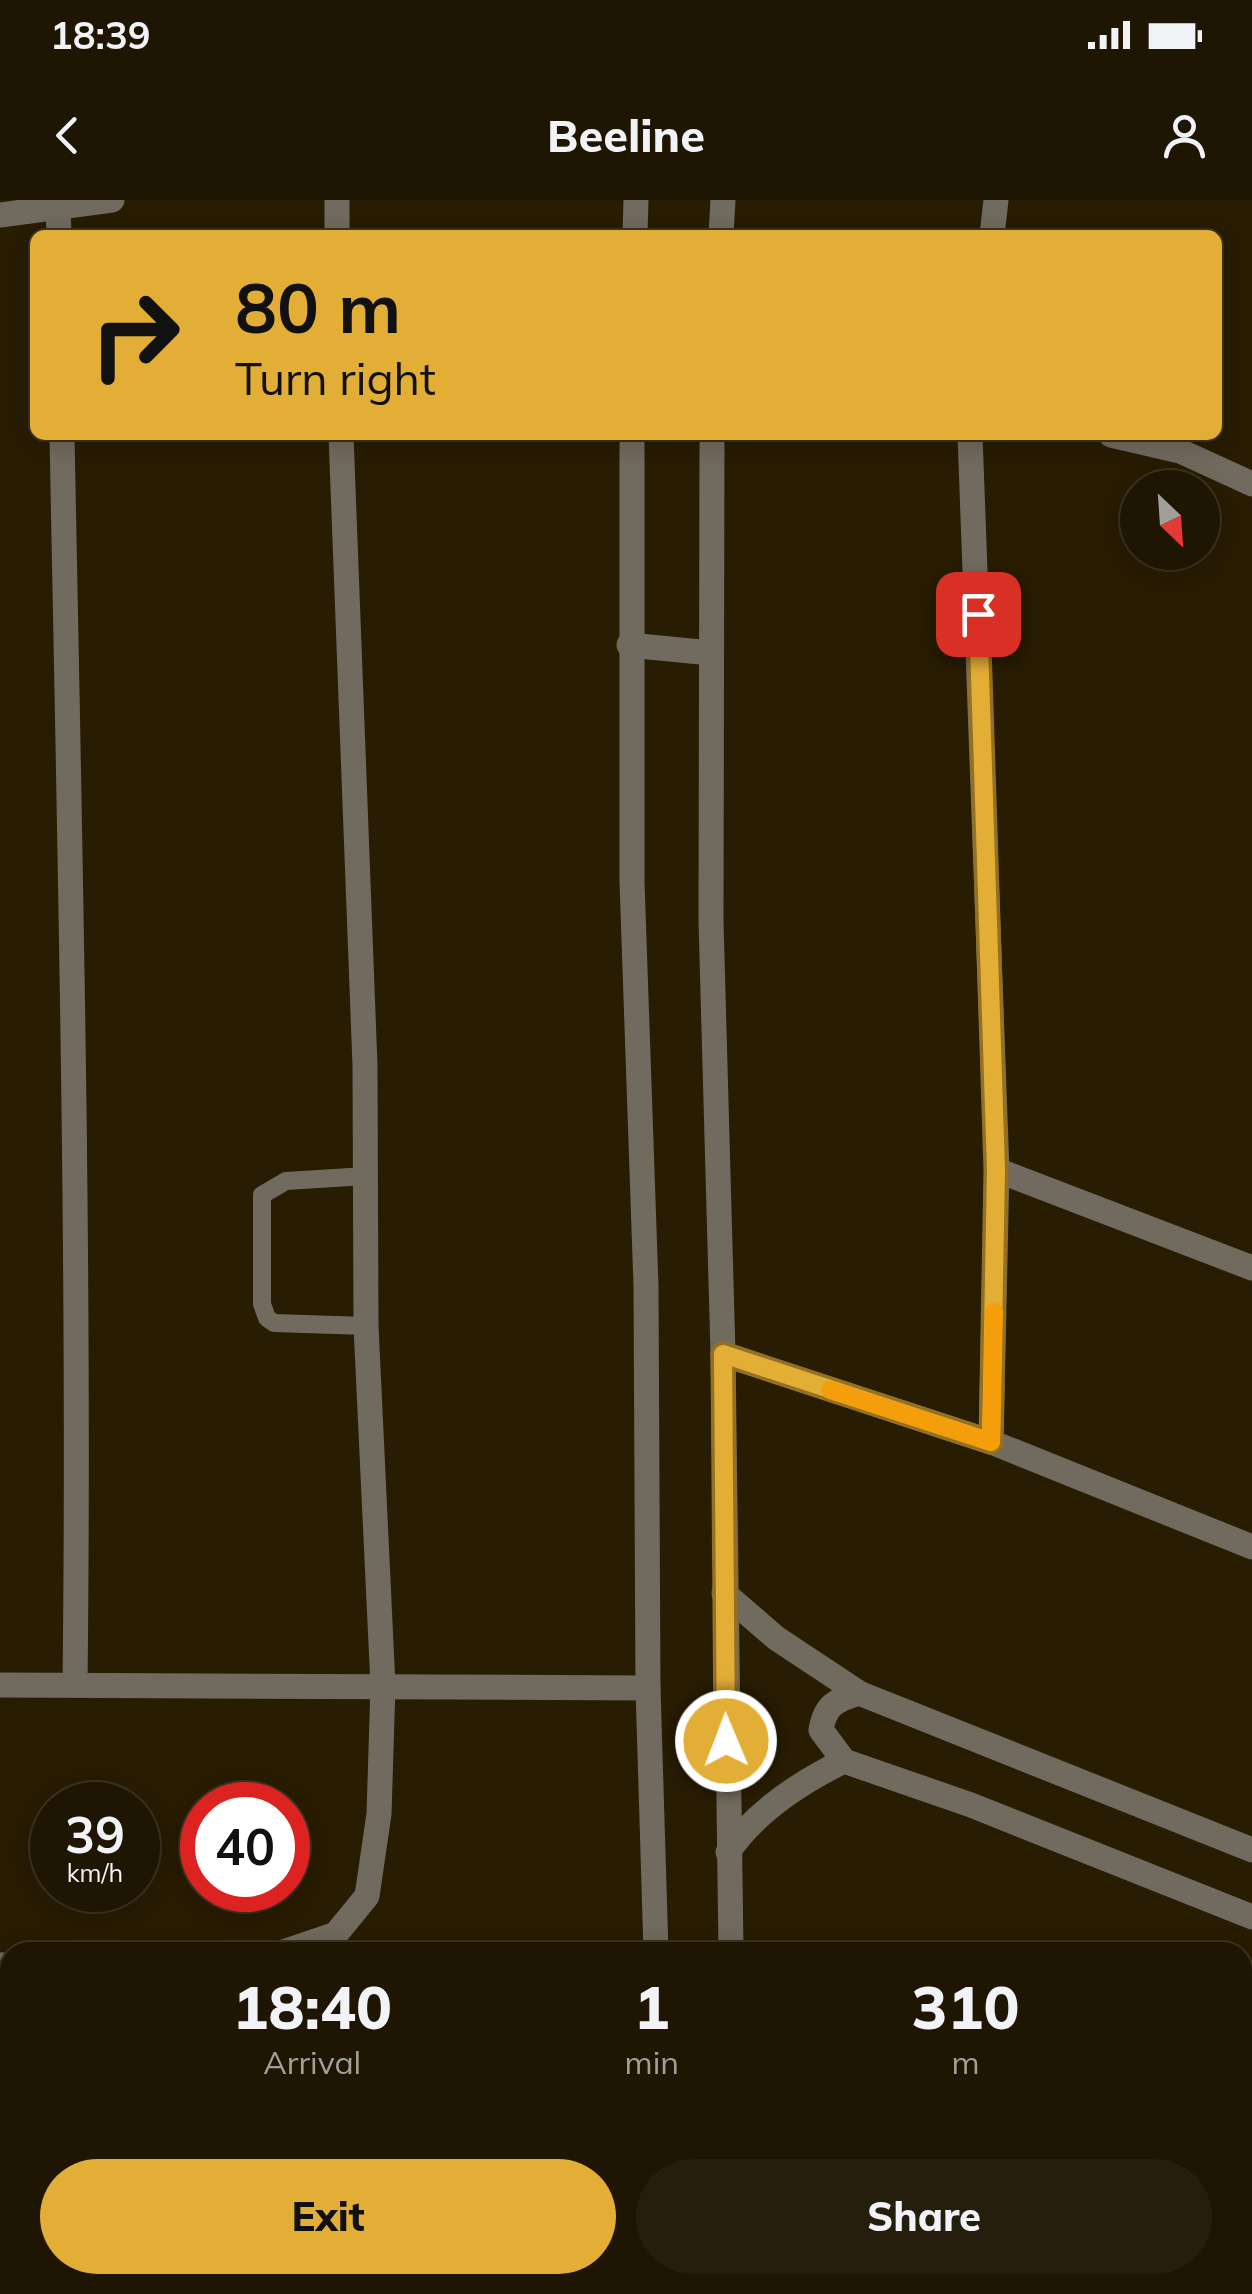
<!DOCTYPE html>
<html lang="en">
<head>
<meta charset="utf-8">
<style>
  :root { --surface:#1e1502; --page:#261e0c; --text:#f1f3f6; --muted:#a19f99; --line:#3c3424; --accent:#e3ae35 }
  body { margin:0; font-family:Mulish,sans-serif; background:var(--page); color:var(--text); height:100vh; display:flex; flex-direction:column; font-size:38px; white-space:nowrap }
  * { box-sizing:border-box; margin:0 }
  p { font-size:32px; color:var(--muted) }
  .icon { flex:none; width:55px; height:55px; fill:none; stroke:currentColor; stroke-width:2; stroke-linecap:round; stroke-linejoin:round }
  .map { position:relative; flex:1; overflow:hidden }
  .sheet { position:absolute; left:0px; top:1742px; width:1252px; height:352px; display:flex; flex-direction:column; background:var(--surface); border-radius:30px 30px 0 0; box-shadow:0 5px 25px #0003,0 0 0 2px var(--line) }
  .sheet>* { flex:none }
  .hud { position:absolute; left:30px; top:30px; width:1192px; height:210px; border-radius:15px; box-shadow:0 5px 25px #0003,0 0 0 2px var(--line); background:#e3ae35; color:#111; overflow:hidden }
  .needle { width:65px; rotate:155deg }
  .fabs { position:absolute; left:1120px; top:270px; display:grid; gap:20px }
  .fabs a { display:grid; place-items:center; width:100px; height:100px; border-radius:50%; background:var(--surface); box-shadow:0 5px 25px #0003,0 0 0 2px var(--line); font-size:50px }
  .speed { position:absolute; left:30px; top:1582px; display:flex; gap:20px; font-size:50px; font-weight:700; text-align:center }
  .speed>* { display:grid; place-content:center; width:130px; height:130px; border-radius:50%; background:var(--surface); box-shadow:0 5px 25px #0003,0 0 0 2px var(--line); line-height:1 }
  .speed small { font-size:25px; font-weight:400 }
  .speed .limit { border:15px solid #d22; background:#fff; color:#111 }
  .pin { position:absolute; display:grid; place-items:center; width:85px; height:85px; color:#fff; margin:-42px; border-radius:20px; box-shadow:0 5px 15px #0006 }
  .me { position:absolute; width:110px; margin:-55px; rotate:359deg; stroke-linejoin:round; filter:drop-shadow(0 0 8px #0008) }
  .turn { display:flex; align-items:center; gap:35px; height:210px; padding:0 40px; font-size:45px }
  .turn .icon { width:130px; height:130px; stroke-width:2.5 }
  .turn b { display:block; font-size:70px; line-height:85px }
  .eta { display:flex; justify-content:space-evenly; align-items:center; height:170px; text-align:center }
  .eta b { font-size:60px; font-weight:800; line-height:70px }
  .action { display:flex; gap:20px; margin-top:auto; padding:20px 40px }
  .action a { flex:1; height:115px; border-radius:60px; background:var(--accent); color:#111; font-size:40px; font-weight:800; line-height:115px; text-align:center }
  .action a+a { background:var(--page); color:var(--text) }
  .status { display:flex; justify-content:space-between; align-items:center; height:70px; padding:0 50px; background:var(--surface); direction:ltr }
  .status svg { height:28px; fill:currentColor }
  header { display:flex; justify-content:space-between; align-items:center; height:130px; padding:0 40px; background:var(--surface); font-size:45px; font-weight:800 }
  .map>svg:first-child { display:block }
  .lines { fill:none; stroke-linecap:round; stroke-linejoin:round }
  .service { stroke:#716a5e; stroke-width:18 }
  .minor { stroke:#716a5e; stroke-width:25 }
  .tertiary { stroke:#716a5e; stroke-width:25 }
  .route-casing { stroke:#947122; stroke-width:25 }
  .route { stroke:#e3ae35; stroke-width:18 }
  .slow { stroke:#f59e0b; stroke-width:18 }
</style>
</head>
<body>
<div class="status"><b>18:39</b><svg viewBox="0 0 49 12"><path d="M0 12V9h3v3zM5 12V6h3v6zM10 12V3h3v9zM15 12V0h3v12zM26 1h20v11H26zM47 4h2v5h-2z"/></svg></div>
<header><svg class="icon" aria-label="back" viewBox="0 0 24 24"><path d="M15 5l-7 7 7 7"/></svg>Beeline<svg class="icon" aria-label="person" viewBox="0 0 24 24"><circle cx="12" cy="8" r="4"/><path d="M4 21q1-7 8-7t8 7"/></svg></header>
<div class="map">
<svg width="1252" height="2094" viewBox="0 0 1252 2094">
  <rect width="100%" height="100%" fill="#281c02"/>
  <g class="lines">
    <path class="service" d="M366,976L286,981L262,995V1104L267,1118L274,1123L366,1126"/>
    <g class="minor">
      <path d="M337,0V35"/>
      <path d="M58,7L59,35"/>
      <path d="M0,15L112,0"/>
      <path d="M992,35L996,0"/>
      <path d="M62,235C70,652 80,1068 75,1485"/>
      <path d="M970,235L997,970L991,1242"/>
      <path d="M1111,235L1180,251L1252,284"/>
      <path d="M997,970L1252,1068"/>
      <path d="M723,1154L991,1242L1252,1347"/>
      <path d="M724,1393L776,1438L859,1493L1252,1650"/>
      <path d="M0,1485L648,1488"/>
      <path d="M844,1561L821,1530C825,1505 836,1500 859,1493"/>
      <path d="M728,1652C756,1611 799,1583 844,1561L971,1605L1252,1717"/>
      <path d="M283,1752L336,1734L367,1696L379,1614L383,1486L366,1126L365,866L341,235"/>
      <path d="M0,1765H10"/>
      <path d="M0,1995H10"/>
      <path d="M0,2061L10,2060"/>
      <path d="M411,2094L412,2085"/>
    </g>
    <g class="tertiary">
      <path d="M635,35L636,0"/>
      <path d="M721,35L723,0"/>
      <path d="M632,235V682L646,1086L648,1488L656,1752"/>
      <path d="M712,235L711,721L723,1154L731,1752"/>
      <path d="M629,445L711,453"/>
      <path d="M594,2085L603,2094"/>
      <path d="M665,2085V2094"/>
      <path d="M740,2085V2094"/>
    </g>
  </g>
  <g class="lines">
    <defs>
      <path id="route" d="M726,1541L723,1154L991,1242L996,970L978,414"/>
    </defs>
    <use href="#route" class="route-casing"/>
    <use href="#route" class="route"/>
    <path class="slow" d="M830,1190L991,1242L994,1112"/>
  </g>
</svg>
<div class="fabs">
<a><svg class="needle" viewBox="-14 -14 28 28"><path d="M0-13l5 13h-10z" fill="#e53935"/><path d="M0 13l5-13h-10z" fill="#a19f99"/></svg></a>
</div>
<div class="speed"><div>39<small>km/h</small></div><div class="limit">40</div></div>
<div class="pin" style="left:978px;top:414px;background:#d93025"><svg class="icon" aria-label="arrive" viewBox="0 0 24 24"><path d="M6 21V4h12l-3 4 3 4H6"/></svg></div>
<svg class="me" style="left:726px;top:1541px" viewBox="-20 -20 40 40"><circle r="17" fill="#e3ae35" stroke="#fff" stroke-width="3"/><path d="M0-11L8 9 0 5-8 9z" fill="#fff"/></svg>
<div class="hud">
<div class="turn"><svg class="icon" aria-label="right" viewBox="0 0 24 24"><path d="M7 20v-9h11M14 6l5 5-5 5"/></svg><div><b>80 m</b>Turn right</div></div>
</div>
<section class="sheet">
<div class="eta">
<div><b>18:40</b><p>Arrival</p></div>
<div><b>1</b><p>min</p></div>
<div><b>310</b><p>m</p></div>
</div>
<div class="action"><a>Exit</a><a>Share</a></div>
</section>
</div>
</body>
</html>
